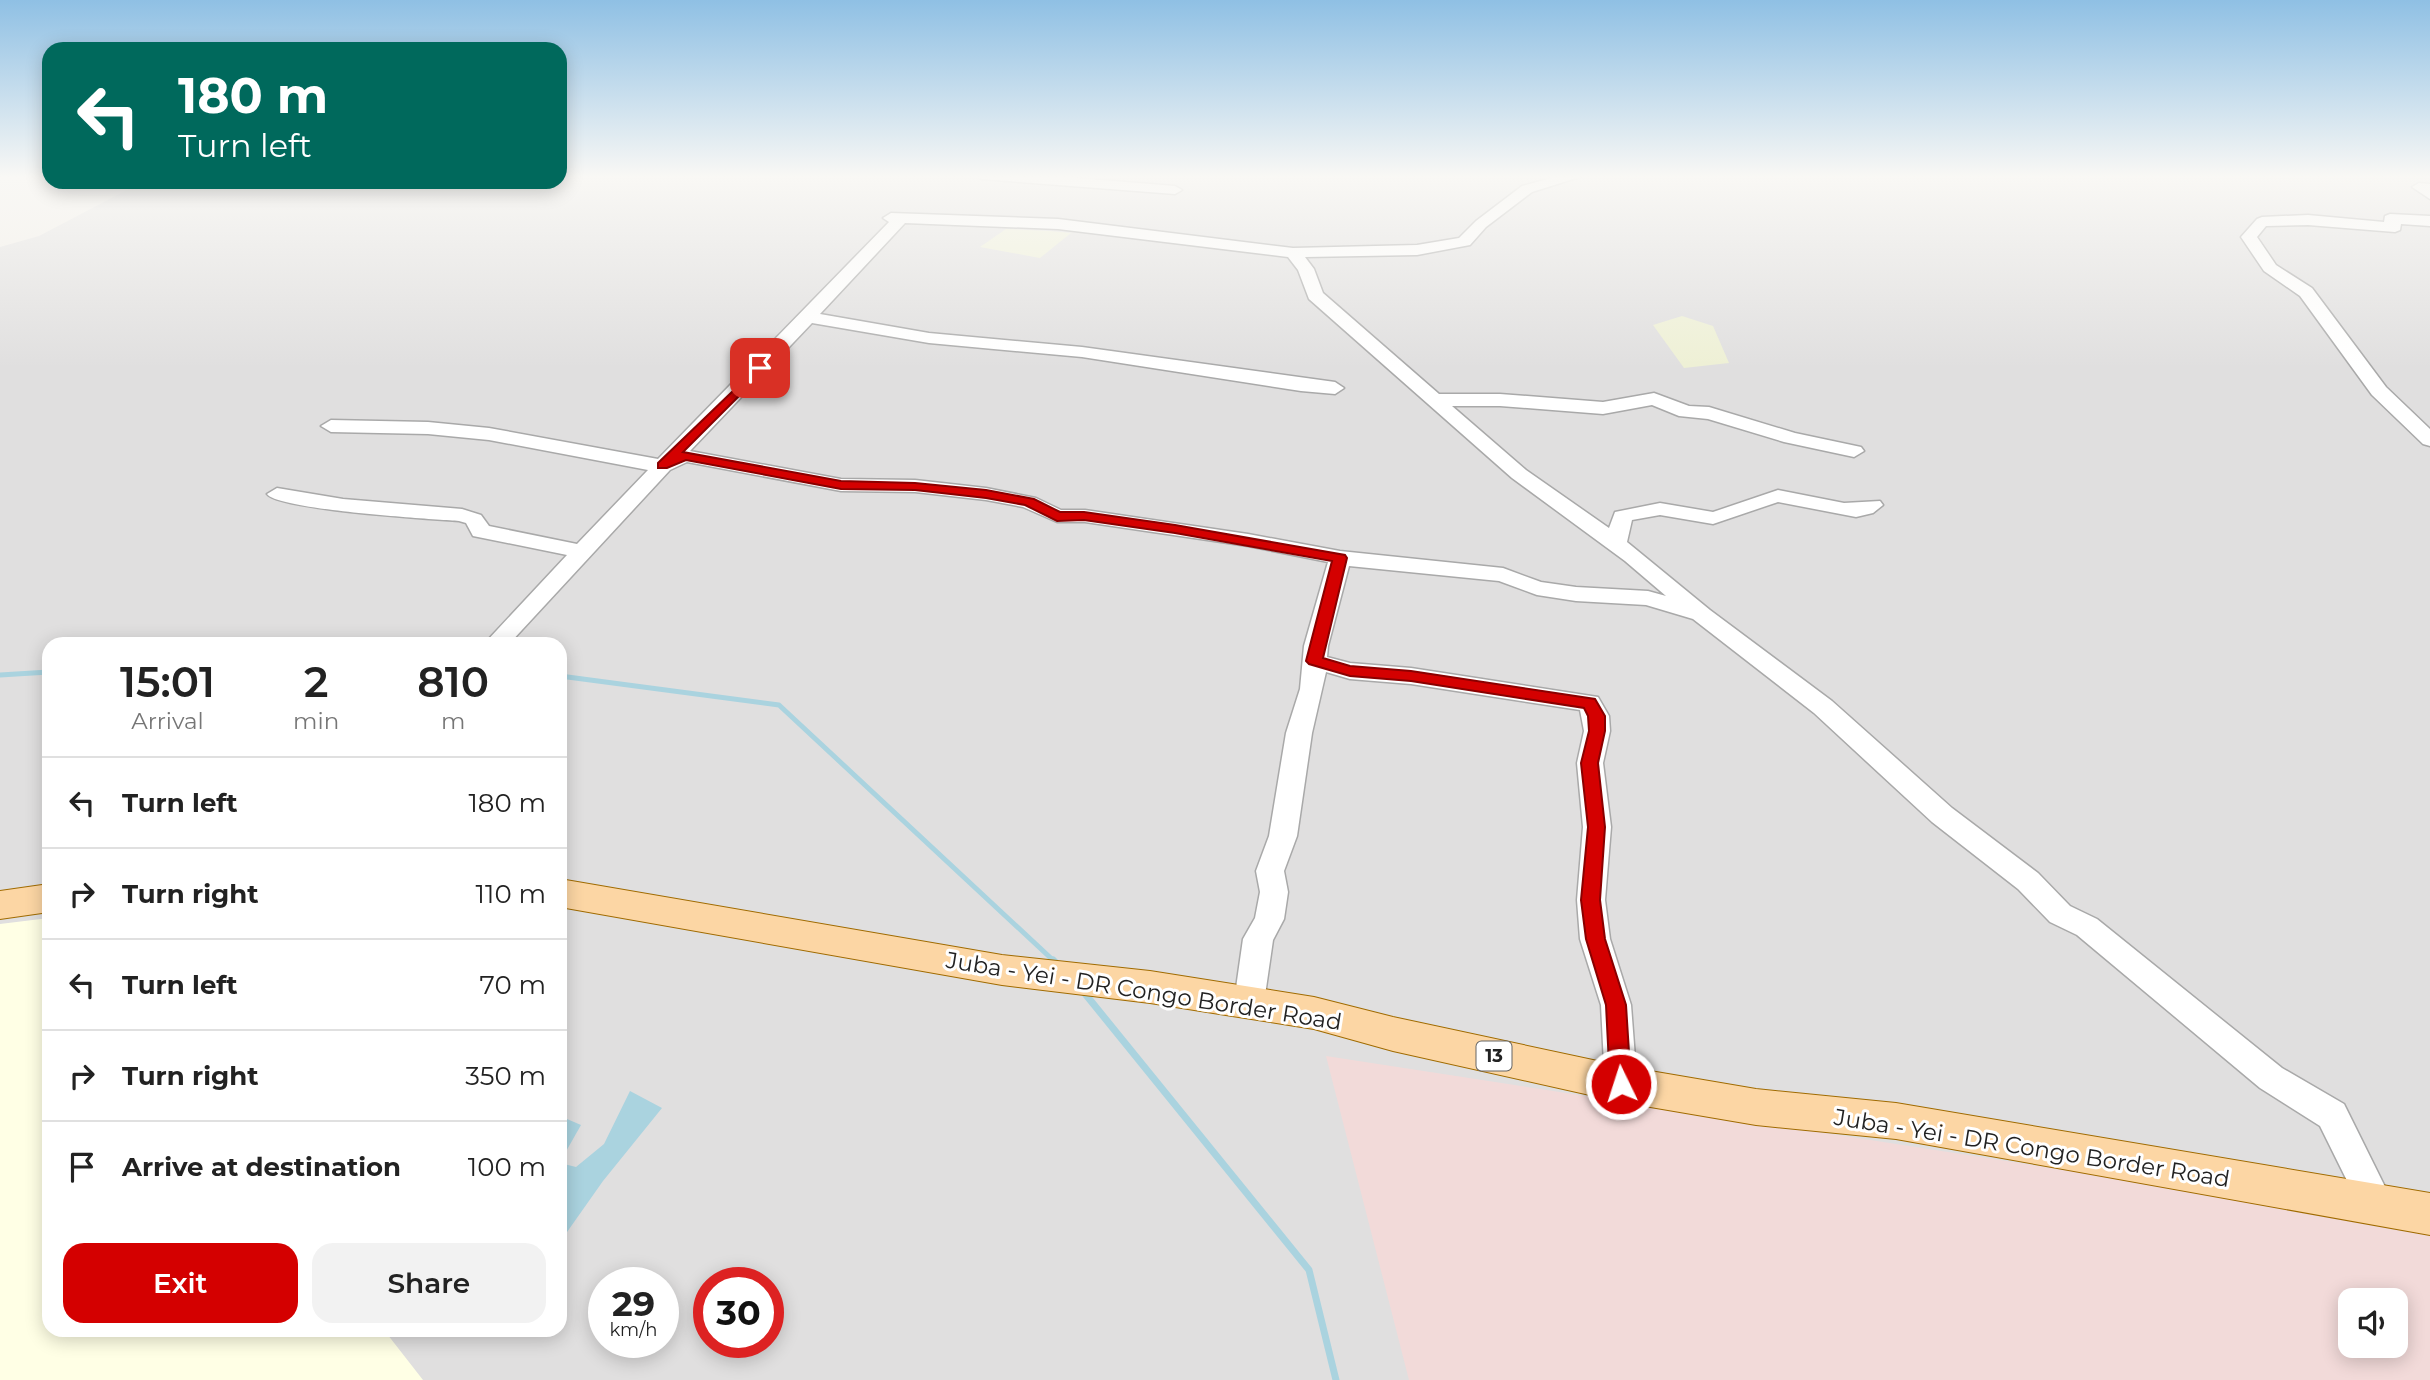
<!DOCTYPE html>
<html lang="en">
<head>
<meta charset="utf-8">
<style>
  :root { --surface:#fff; --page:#f2f2f2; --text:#222; --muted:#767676; --line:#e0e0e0; --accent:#d40000 }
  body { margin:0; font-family:Montserrat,sans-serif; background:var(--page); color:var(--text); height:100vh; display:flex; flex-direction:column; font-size:26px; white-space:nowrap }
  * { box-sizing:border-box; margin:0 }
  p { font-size:23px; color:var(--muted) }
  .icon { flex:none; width:38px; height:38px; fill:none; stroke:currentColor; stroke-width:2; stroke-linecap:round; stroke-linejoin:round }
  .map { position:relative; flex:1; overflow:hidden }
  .side { position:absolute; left:42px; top:637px; width:525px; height:700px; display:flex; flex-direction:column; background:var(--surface); border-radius:21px; box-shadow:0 4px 18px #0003 }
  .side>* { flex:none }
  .banner { position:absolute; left:42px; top:42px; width:525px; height:147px; border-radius:21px; box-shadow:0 4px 18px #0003; background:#00695c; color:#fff; overflow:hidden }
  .buttons { position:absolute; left:2338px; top:1288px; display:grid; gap:14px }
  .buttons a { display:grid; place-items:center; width:70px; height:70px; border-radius:14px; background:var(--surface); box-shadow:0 4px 18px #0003; font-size:35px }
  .speed { position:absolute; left:588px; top:1267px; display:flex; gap:14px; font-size:35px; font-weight:700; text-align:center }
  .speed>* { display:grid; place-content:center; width:91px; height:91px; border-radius:50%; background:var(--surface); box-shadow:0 4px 18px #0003; line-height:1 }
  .speed small { font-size:18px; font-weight:400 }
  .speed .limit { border:10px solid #d22; background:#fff; color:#111 }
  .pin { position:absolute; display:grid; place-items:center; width:60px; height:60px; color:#fff; margin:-30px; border-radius:14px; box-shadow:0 4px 10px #0006 }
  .me { position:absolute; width:77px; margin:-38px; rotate:356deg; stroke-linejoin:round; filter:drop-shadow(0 0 5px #0008) }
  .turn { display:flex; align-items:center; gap:24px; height:147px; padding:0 21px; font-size:32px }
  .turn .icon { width:91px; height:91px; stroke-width:2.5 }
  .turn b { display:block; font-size:49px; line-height:60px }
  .eta { display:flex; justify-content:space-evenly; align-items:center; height:119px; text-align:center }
  .eta b { font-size:42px; font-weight:600; line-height:49px }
  .button { display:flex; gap:14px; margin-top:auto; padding:14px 21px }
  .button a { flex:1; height:80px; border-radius:21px; background:var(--accent); color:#fff; font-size:28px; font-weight:600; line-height:80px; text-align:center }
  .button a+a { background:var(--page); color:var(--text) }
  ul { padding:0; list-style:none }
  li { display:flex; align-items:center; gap:21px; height:91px; padding:0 21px; border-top:2px solid var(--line) }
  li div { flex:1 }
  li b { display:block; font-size:26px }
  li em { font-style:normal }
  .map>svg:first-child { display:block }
  .residential { fill:#e0dfdf; fill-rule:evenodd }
  .commercial { fill:#f2dad9; fill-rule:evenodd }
  .education { fill:#ffffe5 }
  .farmland { fill:#eef0d5 }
  .water { fill:#aad3df }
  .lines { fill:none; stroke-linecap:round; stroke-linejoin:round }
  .stream-far1 { stroke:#aad3df; stroke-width:5 }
  .stream { stroke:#aad3df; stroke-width:7 }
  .minor-casing { stroke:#a9a9a9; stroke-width:3 }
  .major-casing { stroke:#a06b00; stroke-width:2 }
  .minor { fill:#fff; fill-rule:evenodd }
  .major { fill:#fcd6a4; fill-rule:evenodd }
  .route { fill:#d40000; stroke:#8a0000; stroke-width:2 }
  .labels { text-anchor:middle; stroke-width:6; stroke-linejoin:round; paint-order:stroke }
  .shield { fill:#fff; stroke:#646464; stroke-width:2 }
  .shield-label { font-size:18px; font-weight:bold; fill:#222 }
  .near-street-label { font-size:23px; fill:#222; stroke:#fff }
</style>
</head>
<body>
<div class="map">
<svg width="2430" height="1380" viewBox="0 0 2430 1380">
  <rect width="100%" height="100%" fill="#f2efe9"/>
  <path class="residential" d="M560,175H2430V1380H0V247L39,236L142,182H560ZM49,644H560V1330H49ZM604,1283H663V1342H604ZM709,1283H768V1342H709ZM2350,1300H2396V1346H2350Z"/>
  <path class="commercial" d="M1326,1056L2227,1195L2430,1234V1380H1409ZM2350,1300H2396V1346H2350Z"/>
  <path class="education" d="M49,918V1330H384L423,1380H0V924Z"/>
  <g class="farmland">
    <path d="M1006,229L1050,231L1071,233L1040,258L980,247Z"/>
    <path d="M1682,316L1713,326L1729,363L1684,368L1653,325Z"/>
  </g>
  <g class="water">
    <path d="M630,1091L662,1108L603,1181L560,1242V1163L576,1167L604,1144Z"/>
    <path d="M560,1116L581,1125L560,1162Z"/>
  </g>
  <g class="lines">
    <g class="stream-far1">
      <path d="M0,675L49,672"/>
      <path d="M560,676L779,705L1055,962"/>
    </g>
    <g class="stream">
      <path d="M1053,960L1058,965"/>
      <path d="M1082,990L1309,1270L1336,1380"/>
    </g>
    <defs>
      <g id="minor">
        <path d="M974,175H1040L1175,186L1182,190L1175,194L981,179Z"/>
        <path d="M1562,175H1586L1532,192L1486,227L1470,245L1417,255L1305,257L1314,269L1323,293L1439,394H1500L1603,402L1654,393L1689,406L1709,407L1795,433L1861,447L1864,451L1854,457L1784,442L1708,419L1679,416L1652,405L1603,414L1500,406H1452L1526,470L1609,528L1615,512L1660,503L1713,512L1778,490L1844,503L1880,501L1883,505L1873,513L1856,517L1778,502L1713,524L1660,515L1632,520L1627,542L1710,610L1832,701L1952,808L2038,873L2070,906L2097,919L2282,1068L2344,1104L2394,1205L2389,1217L2377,1222L2365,1217L2320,1126L2260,1088L2077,935L2050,922L2018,889L1932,822L1814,713L1693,619L1646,605L1576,601L1537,595L1499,581L1349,566L1328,646L1327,657L1350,663L1411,668L1598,697L1609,716L1610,731L1603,763L1611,827L1605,900L1610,939L1631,1005L1637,1084L1632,1094L1621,1098L1610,1094L1605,1084L1601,1005L1580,939L1577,900L1583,827L1577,763L1584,731L1580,710L1411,684L1350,679L1326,672L1312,733L1297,836L1284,871L1288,892L1284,919L1273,940L1264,1002L1260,1011L1249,1015L1238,1011L1234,1002L1243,939L1255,918L1260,892L1256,871L1269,836L1286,733L1300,689L1304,646L1328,562L1248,546L1085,522H1057L1023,507L986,500L915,492L841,491L687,462L670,470L509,644H484L567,555L473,536L466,523L459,521C432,519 278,510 267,494L277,488L343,499L462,509L481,515L489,526L577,544L648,470L489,440L428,434L331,432L321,426L331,420L428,422L489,428L658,459L889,222L883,218L891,213L1058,219L1293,248L1417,245L1459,238L1476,221L1522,186ZM905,223L1058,229L1288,257L1298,270L1309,299L1512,478L1625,561L1666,596L1648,591L1576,587L1541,582L1503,568L1340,551L1248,534L1085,510H1061L1036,498L986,488L915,480L841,479L690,451L812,323L929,343L1082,357L1301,391L1335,394L1344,388L1335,382L1082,347L929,333L820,314Z"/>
        <path d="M2419,183L2430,184V199L2412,187Z"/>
        <path d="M2390,214L2430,216V226L2401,224L2400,230L2395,232L2308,225L2266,226L2257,237L2276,265L2312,288L2386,387L2430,429V446L2423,444L2372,395L2300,296L2264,271L2241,237L2257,219L2262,217L2308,215L2384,222L2385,216Z"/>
      </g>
      <g id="major">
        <path d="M560,879L1002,955L1150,971L1314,997L1393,1017L1621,1066L1756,1089L1896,1103L2430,1193V1235L1896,1139L1756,1125L1621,1102L1393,1051L1314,1029L1150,1003L1002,985L560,907Z"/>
        <path d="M49,884V912L0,919V891Z"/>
      </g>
    </defs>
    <use href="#minor" class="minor-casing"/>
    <use href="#major" class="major-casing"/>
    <use href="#minor" class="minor"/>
    <use href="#major" class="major"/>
  </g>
  <linearGradient id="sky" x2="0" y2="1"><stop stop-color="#8fc0e4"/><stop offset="0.48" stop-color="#f9f8f5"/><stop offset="1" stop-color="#f9f8f5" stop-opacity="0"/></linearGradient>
  <rect width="2430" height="368" fill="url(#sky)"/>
  <path class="route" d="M760,365L766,368L764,371L683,452L841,481L915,483L986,490L1034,499L1060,512H1084L1175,525L1345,555L1347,558L1323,658L1350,666L1411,671L1595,699L1605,716V731L1598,763L1605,827L1600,900L1605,939L1626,1005L1631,1084L1628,1090L1621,1093L1613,1090L1610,1084L1606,1005L1586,939L1581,900L1588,827L1581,763L1589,731L1588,716L1584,708L1411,681L1350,676L1309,664L1306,661L1332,561L1175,533L1084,520L1057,521L1025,505L986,498L915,490L841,489L686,460L667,468H658V463Z"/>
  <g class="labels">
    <rect class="shield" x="1476.5" y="1041.5" width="35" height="29" rx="5"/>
    <g class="shield-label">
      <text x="1494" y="1062">13</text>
    </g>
    <g class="near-street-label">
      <text transform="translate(1144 991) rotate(9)" y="8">Juba - Yei - DR Congo Border Road</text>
      <text transform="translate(2032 1148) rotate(9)" y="8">Juba - Yei - DR Congo Border Road</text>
    </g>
  </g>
</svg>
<div class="buttons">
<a><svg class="icon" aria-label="sound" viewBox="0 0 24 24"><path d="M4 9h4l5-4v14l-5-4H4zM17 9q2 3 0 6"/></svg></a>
</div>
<div class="speed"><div>29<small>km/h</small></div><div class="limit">30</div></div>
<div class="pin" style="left:760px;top:368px;background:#d93025"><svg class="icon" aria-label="arrive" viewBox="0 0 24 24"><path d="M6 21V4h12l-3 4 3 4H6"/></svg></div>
<svg class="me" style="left:1621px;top:1084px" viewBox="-20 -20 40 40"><circle r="17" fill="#d40000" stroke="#fff" stroke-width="3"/><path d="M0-11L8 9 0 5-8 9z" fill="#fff"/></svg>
<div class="banner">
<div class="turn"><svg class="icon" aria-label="left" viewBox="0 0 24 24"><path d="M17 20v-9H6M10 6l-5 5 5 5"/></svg><div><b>180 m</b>Turn left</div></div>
</div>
<section class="side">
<div class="eta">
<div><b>15:01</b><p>Arrival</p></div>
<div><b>2</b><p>min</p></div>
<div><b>810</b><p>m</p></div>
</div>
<ul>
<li><svg class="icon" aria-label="left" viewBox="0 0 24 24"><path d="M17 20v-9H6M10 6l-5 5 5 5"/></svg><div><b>Turn left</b></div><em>180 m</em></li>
<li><svg class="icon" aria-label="right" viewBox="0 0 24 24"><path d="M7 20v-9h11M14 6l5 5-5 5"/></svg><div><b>Turn right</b></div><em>110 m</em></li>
<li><svg class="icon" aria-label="left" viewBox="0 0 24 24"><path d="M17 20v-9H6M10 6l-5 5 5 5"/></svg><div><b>Turn left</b></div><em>70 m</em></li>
<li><svg class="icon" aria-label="right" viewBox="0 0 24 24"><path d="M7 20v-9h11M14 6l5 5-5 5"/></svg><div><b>Turn right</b></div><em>350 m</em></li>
<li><svg class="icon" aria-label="arrive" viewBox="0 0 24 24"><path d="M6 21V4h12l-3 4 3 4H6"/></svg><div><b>Arrive at destination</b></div><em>100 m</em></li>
</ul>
<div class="button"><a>Exit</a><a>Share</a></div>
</section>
</div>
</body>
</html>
